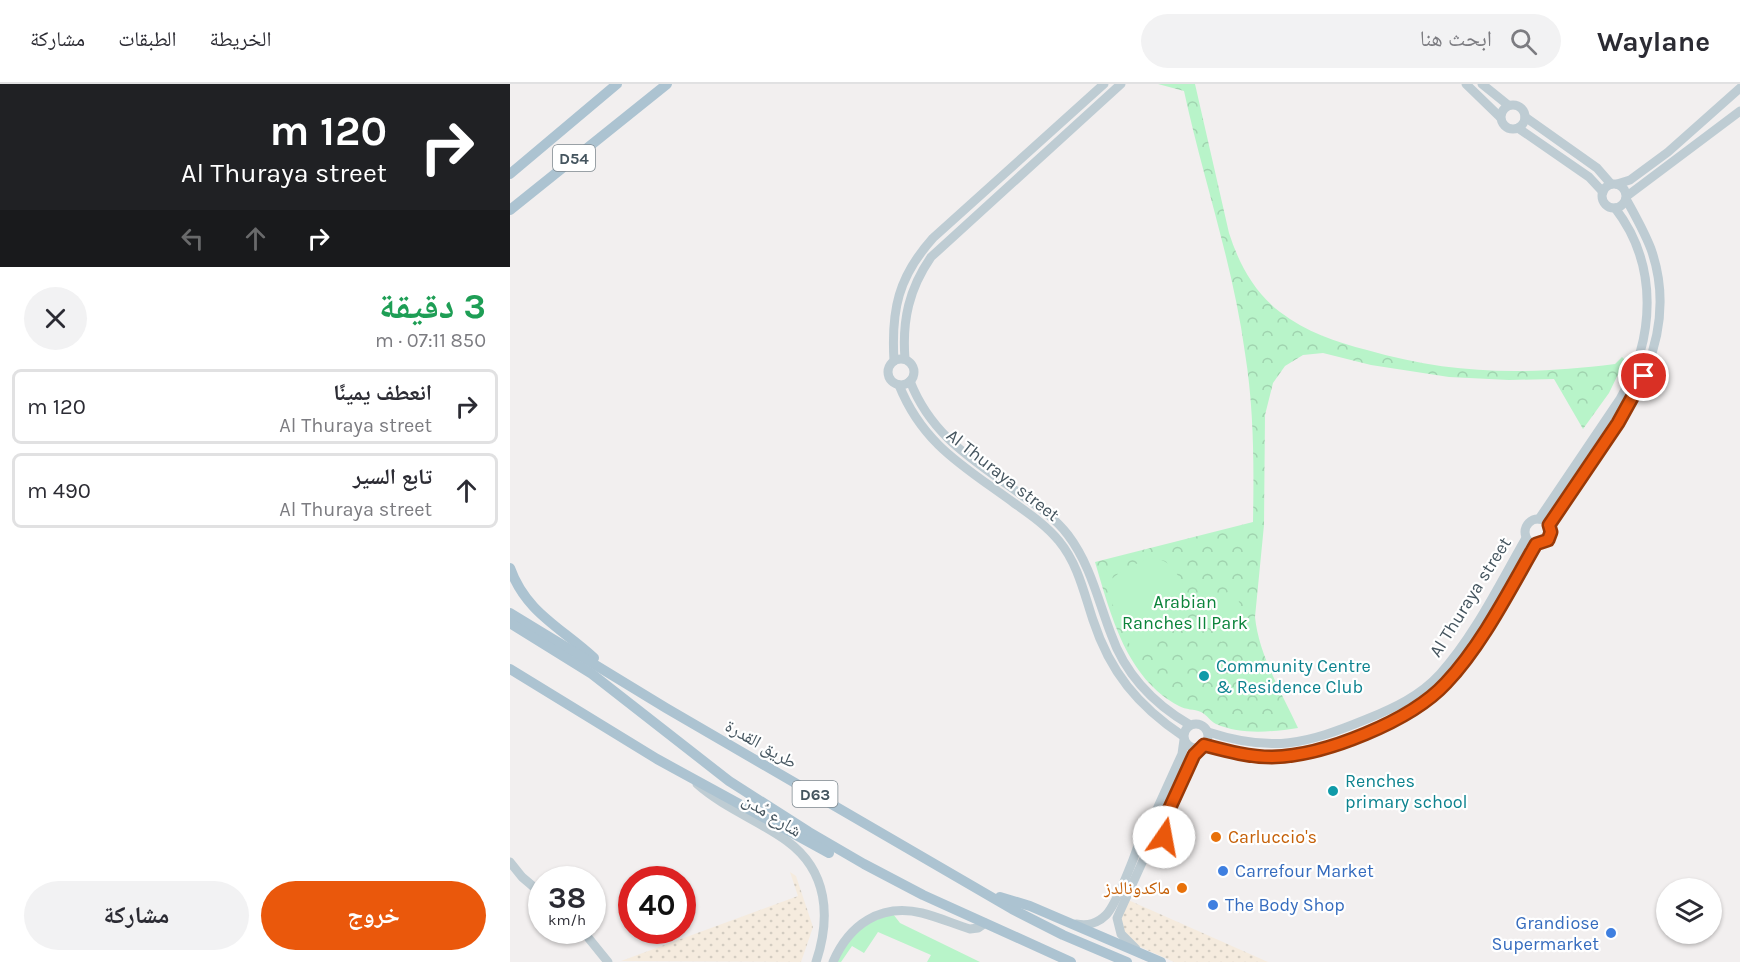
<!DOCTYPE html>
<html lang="ar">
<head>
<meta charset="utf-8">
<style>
  :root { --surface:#fff; --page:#f2f2f3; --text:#2b2b33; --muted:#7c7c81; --line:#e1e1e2; --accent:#ea580c }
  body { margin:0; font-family:Karla,"Noto Naskh Arabic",sans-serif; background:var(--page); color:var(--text); direction:rtl; height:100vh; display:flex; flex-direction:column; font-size:22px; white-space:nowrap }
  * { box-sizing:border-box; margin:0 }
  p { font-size:20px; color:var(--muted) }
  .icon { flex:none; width:33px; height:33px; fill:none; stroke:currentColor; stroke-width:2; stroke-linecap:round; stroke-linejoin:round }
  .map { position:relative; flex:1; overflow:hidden; direction:ltr }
  .drawer { display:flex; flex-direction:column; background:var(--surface); width:510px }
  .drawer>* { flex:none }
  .hud { background:#202124; color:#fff; overflow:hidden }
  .tools { position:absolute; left:1146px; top:794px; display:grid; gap:12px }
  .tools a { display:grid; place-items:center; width:66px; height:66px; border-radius:50%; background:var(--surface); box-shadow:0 2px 4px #0004; font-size:30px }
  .speed { position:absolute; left:18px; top:782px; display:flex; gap:12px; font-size:30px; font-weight:700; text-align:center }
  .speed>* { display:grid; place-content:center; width:78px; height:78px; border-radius:50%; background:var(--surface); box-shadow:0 2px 4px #0004; line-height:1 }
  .speed small { font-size:15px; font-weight:400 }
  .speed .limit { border:9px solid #d22; background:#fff; color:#111 }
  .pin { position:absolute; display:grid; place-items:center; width:51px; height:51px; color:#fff; margin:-26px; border:3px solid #fff; border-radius:50%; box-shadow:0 2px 6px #0007 }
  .me { position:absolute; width:66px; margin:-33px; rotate:12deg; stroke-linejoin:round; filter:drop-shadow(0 0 4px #0008) }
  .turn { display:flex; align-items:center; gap:21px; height:126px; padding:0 24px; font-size:27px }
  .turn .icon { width:78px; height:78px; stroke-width:2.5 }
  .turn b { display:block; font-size:42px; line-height:51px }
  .lanes { display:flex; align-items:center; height:57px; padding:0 24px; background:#0003; justify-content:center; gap:30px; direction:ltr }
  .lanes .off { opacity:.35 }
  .round { display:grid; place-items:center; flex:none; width:63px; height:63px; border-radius:32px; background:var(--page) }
  .summary { display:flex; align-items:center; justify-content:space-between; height:102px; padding:0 24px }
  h1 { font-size:36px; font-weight:700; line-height:45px; color:#1e9e55 }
  .cta { display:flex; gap:12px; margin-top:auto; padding:12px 24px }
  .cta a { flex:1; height:69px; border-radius:36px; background:var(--accent); color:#fff; font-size:24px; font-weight:700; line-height:69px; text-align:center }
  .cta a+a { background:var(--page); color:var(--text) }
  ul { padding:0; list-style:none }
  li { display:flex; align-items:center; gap:18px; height:75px; margin:0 12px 9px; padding:0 12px; border:3px solid var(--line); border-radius:9px }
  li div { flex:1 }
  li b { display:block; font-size:22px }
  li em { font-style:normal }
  header { display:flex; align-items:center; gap:36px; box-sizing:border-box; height:84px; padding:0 30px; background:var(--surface); border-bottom:2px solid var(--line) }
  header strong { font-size:28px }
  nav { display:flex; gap:33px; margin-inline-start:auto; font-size:21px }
  .search { width:420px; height:54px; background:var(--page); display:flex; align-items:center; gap:15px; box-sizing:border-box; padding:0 21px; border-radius:33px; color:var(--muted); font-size:22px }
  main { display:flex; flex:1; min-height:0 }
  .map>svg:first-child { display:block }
  .sand { fill:url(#sand-dots) }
  .park { fill:url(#park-crowns) }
  .garden { fill:#b8f4c9 }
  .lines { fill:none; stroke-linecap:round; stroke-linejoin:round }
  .minor { stroke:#beccd3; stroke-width:9 }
  .major { stroke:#acc3d1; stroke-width:10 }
  .route-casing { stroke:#983908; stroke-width:15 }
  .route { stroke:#ea580c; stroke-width:10 }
  .culture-dot { fill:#0f9aa8; stroke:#fff; stroke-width:2 }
  .food-dot { fill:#e8710a; stroke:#fff; stroke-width:2 }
  .shop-dot { fill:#3f7fe0; stroke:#fff; stroke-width:2 }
  .labels { text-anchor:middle; stroke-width:4.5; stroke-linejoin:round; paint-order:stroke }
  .shield { fill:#fff; stroke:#7d888f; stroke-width:1.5 }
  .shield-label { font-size:16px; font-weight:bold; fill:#45555f }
  .street-label { font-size:18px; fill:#45555f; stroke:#fff }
  .park-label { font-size:18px; fill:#0c843b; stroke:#fff }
  .culture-label { font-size:18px; fill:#0d838f; stroke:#fff; text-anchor:start }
  .food-label { font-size:18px; fill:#c56008; stroke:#fff; text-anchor:start }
  .shop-label { font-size:18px; fill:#366cbe; stroke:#fff; text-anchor:start }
</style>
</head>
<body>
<header>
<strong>Waylane</strong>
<div class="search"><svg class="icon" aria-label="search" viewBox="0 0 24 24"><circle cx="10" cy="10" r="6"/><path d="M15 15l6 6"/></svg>ابحث هنا</div>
<nav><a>الخريطة</a><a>الطبقات</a><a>مشاركة</a></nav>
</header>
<main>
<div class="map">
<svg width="1230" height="878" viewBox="0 0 1230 878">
  <defs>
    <pattern id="sand-dots" width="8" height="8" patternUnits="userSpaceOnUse" patternTransform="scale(1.5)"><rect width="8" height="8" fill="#f5ebde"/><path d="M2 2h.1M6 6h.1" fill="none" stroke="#d3ccc1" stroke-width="1.8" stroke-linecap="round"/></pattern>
    <pattern id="park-crowns" width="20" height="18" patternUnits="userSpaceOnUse" patternTransform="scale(1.5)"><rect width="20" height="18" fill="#b8f4c9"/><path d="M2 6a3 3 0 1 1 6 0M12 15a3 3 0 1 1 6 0" fill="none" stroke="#a0d3af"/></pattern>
  </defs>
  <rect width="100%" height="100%" fill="#f2efef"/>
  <g class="sand">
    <path d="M280,788L286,792L303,843L291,878L111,877L288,812Z"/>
    <path d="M616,815L758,878H664L617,857L609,831Z"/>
  </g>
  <path class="park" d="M648,0H685L719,149C729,180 744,208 770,228C796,248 826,258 857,266C943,291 1017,291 1105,280L1112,273L1115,276L1099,309L1073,345L1044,295L999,296L939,293L861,281L813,269L793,271L775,282L763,299L755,331L754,441L745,533C749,572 772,609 788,644C762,648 731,651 706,640C700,637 697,631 691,628C684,625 676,626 669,622C616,594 601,531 585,478L743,438C744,381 744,325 735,269C723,180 693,95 674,7Z"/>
  <g class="garden">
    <path d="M639,474C646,475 652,475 657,479C669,488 680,512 680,526L665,543L636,556L626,567L616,556L595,500L613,486Z"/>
    <path d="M724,505L740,546L711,558L698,518Z"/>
    <path d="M383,830L390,839L470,878H417L421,871L368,848L354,869L342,862L331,878H322L346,843Z"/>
  </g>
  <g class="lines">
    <g class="minor">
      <path d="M956,0L990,33"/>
      <path d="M972,0L998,21"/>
      <circle cx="1003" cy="33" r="12"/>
      <path d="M1015,33L1087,84L1101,100"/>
      <path d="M1008,44L1079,93L1093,108"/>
      <circle cx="1104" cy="112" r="12"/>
      <path d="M1107,100L1120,96L1158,68L1230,4"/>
      <path d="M1117,112L1230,27"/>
      <circle cx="391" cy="288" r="13"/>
      <path d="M395,275C392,236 399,205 421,173L611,0"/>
      <path d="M384,277C381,226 388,193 423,154L594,0"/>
      <path d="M400,297C422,354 467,378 513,412C529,423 546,435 558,451C580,480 588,516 601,550C615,590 644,620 680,641"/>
      <path d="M389,301C413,361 455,383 504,419C521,431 537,442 549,457C568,480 574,509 583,536C600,588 628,622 673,652"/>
      <circle cx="1028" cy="448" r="13"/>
      <path d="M1029,435L1110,315C1145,255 1149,181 1105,124"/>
      <path d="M1039,441C1091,357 1179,273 1141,165C1134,147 1125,131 1116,115"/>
      <circle cx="686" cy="652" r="12"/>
      <path d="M698,648C763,669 796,660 857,635C884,624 910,612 930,590C965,551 990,499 1016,454"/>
      <path d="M695,661C717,667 739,673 763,673C805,672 884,643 918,616C930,607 940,595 950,583L1026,461"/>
      <path d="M187,700C214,724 248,736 277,757C318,787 321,833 306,878"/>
      <circle cx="642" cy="748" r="12"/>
      <path d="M642,736L672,670L674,656"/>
      <path d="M652,741L684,671L689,664"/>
      <path d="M0,778L12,793L32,810"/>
      <path d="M566,840C578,842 587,840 596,831C606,821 627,768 630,754"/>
      <path d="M72,846L98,878"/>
      <path d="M626,865L611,850L607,834L640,761"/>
      <path d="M323,878C339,841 370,819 412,829C428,833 444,840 460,845L468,844L475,839"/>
    </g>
    <g class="major">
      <path d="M0,90L107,0"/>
      <path d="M0,126L157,0"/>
      <path d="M0,484C16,529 52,544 84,574"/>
      <path d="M0,529L156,624L502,825L553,851L617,878"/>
      <path d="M0,539L82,590L219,697L299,748L354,780L413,811L561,878"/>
      <path d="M0,585L147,675L319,769"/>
      <path d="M490,813L520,822L651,878"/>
    </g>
  </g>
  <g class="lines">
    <defs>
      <path id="route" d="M654,753V746L652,741L684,671L694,661C717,667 739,673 762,673C814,672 901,637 936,599C972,561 1000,505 1026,460L1038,456L1041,448L1039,441L1108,339L1134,292"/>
    </defs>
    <use href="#route" class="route-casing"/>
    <use href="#route" class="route"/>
  </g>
  <g class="culture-dot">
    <circle cx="694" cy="592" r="6"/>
    <circle cx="823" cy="707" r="6"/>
  </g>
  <g class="food-dot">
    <circle cx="706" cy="753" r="6"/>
    <circle cx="672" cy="804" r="6"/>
  </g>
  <g class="shop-dot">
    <circle cx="713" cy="787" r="6"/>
    <circle cx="703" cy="821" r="6"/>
    <circle cx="1101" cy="849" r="6"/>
  </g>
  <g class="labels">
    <g class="shield">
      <rect x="43" y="61" width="42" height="26" rx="4.5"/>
      <rect x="282.5" y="697" width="45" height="26" rx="4.5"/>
    </g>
    <g class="shield-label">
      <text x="64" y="80">D54</text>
      <text x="305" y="716">D63</text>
    </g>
    <g class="street-label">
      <text transform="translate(493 391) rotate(38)" y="6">Al Thuraya street</text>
      <text transform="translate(960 513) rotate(-58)" y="6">Al Thuraya street</text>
      <text transform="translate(251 660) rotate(30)" y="6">طريق القدرة</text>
      <text transform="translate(262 731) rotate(32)" y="6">شارع مُدن</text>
    </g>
    <g class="park-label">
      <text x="675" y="524">Arabian<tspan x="675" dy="21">Ranches II Park</tspan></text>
    </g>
    <g class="culture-label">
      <text x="706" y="588">Community Centre<tspan x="706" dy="21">&amp; Residence Club</tspan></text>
      <text x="835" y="703">Renches<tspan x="835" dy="21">primary school</tspan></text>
    </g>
    <g class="food-label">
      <text x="718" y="759">Carluccio's</text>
      <text x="660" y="810" text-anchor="end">ماكدونالدز</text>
    </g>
    <g class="shop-label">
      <text x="725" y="793">Carrefour Market</text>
      <text x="715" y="827">The Body Shop</text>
      <text x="1089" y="845" text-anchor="end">Grandiose<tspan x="1089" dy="21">Supermarket</tspan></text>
    </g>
  </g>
</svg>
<div class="tools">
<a><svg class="icon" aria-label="layers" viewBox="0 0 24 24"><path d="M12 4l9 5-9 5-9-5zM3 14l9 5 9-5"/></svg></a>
</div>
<div class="speed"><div>38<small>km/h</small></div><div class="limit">40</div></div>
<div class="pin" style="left:1134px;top:292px;background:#d93025"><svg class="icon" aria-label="arrive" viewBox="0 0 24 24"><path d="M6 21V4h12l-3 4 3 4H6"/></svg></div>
<svg class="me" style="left:654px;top:753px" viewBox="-20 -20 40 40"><circle r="19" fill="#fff"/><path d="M0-13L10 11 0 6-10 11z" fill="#ea580c"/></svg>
</div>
<section class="drawer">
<div class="hud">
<div class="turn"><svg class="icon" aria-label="right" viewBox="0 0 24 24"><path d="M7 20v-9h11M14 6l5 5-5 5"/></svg><div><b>120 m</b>Al Thuraya street</div></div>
<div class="lanes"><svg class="icon off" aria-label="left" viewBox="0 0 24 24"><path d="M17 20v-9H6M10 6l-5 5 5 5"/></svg><svg class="icon off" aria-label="ahead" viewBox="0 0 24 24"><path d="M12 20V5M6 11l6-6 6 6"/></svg><svg class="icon" aria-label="right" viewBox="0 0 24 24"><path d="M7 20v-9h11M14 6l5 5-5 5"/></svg></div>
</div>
<div class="summary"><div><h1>3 دقيقة</h1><p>850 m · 07:11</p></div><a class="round"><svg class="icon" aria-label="close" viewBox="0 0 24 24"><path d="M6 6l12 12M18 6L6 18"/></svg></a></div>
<ul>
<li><svg class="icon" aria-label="right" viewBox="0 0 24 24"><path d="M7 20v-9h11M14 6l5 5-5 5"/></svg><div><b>انعطف يمينًا</b><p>Al Thuraya street</p></div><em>120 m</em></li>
<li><svg class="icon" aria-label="ahead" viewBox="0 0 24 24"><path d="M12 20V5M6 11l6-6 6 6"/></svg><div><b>تابع السير</b><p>Al Thuraya street</p></div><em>490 m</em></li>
</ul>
<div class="cta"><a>خروج</a><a>مشاركة</a></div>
</section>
</main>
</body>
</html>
